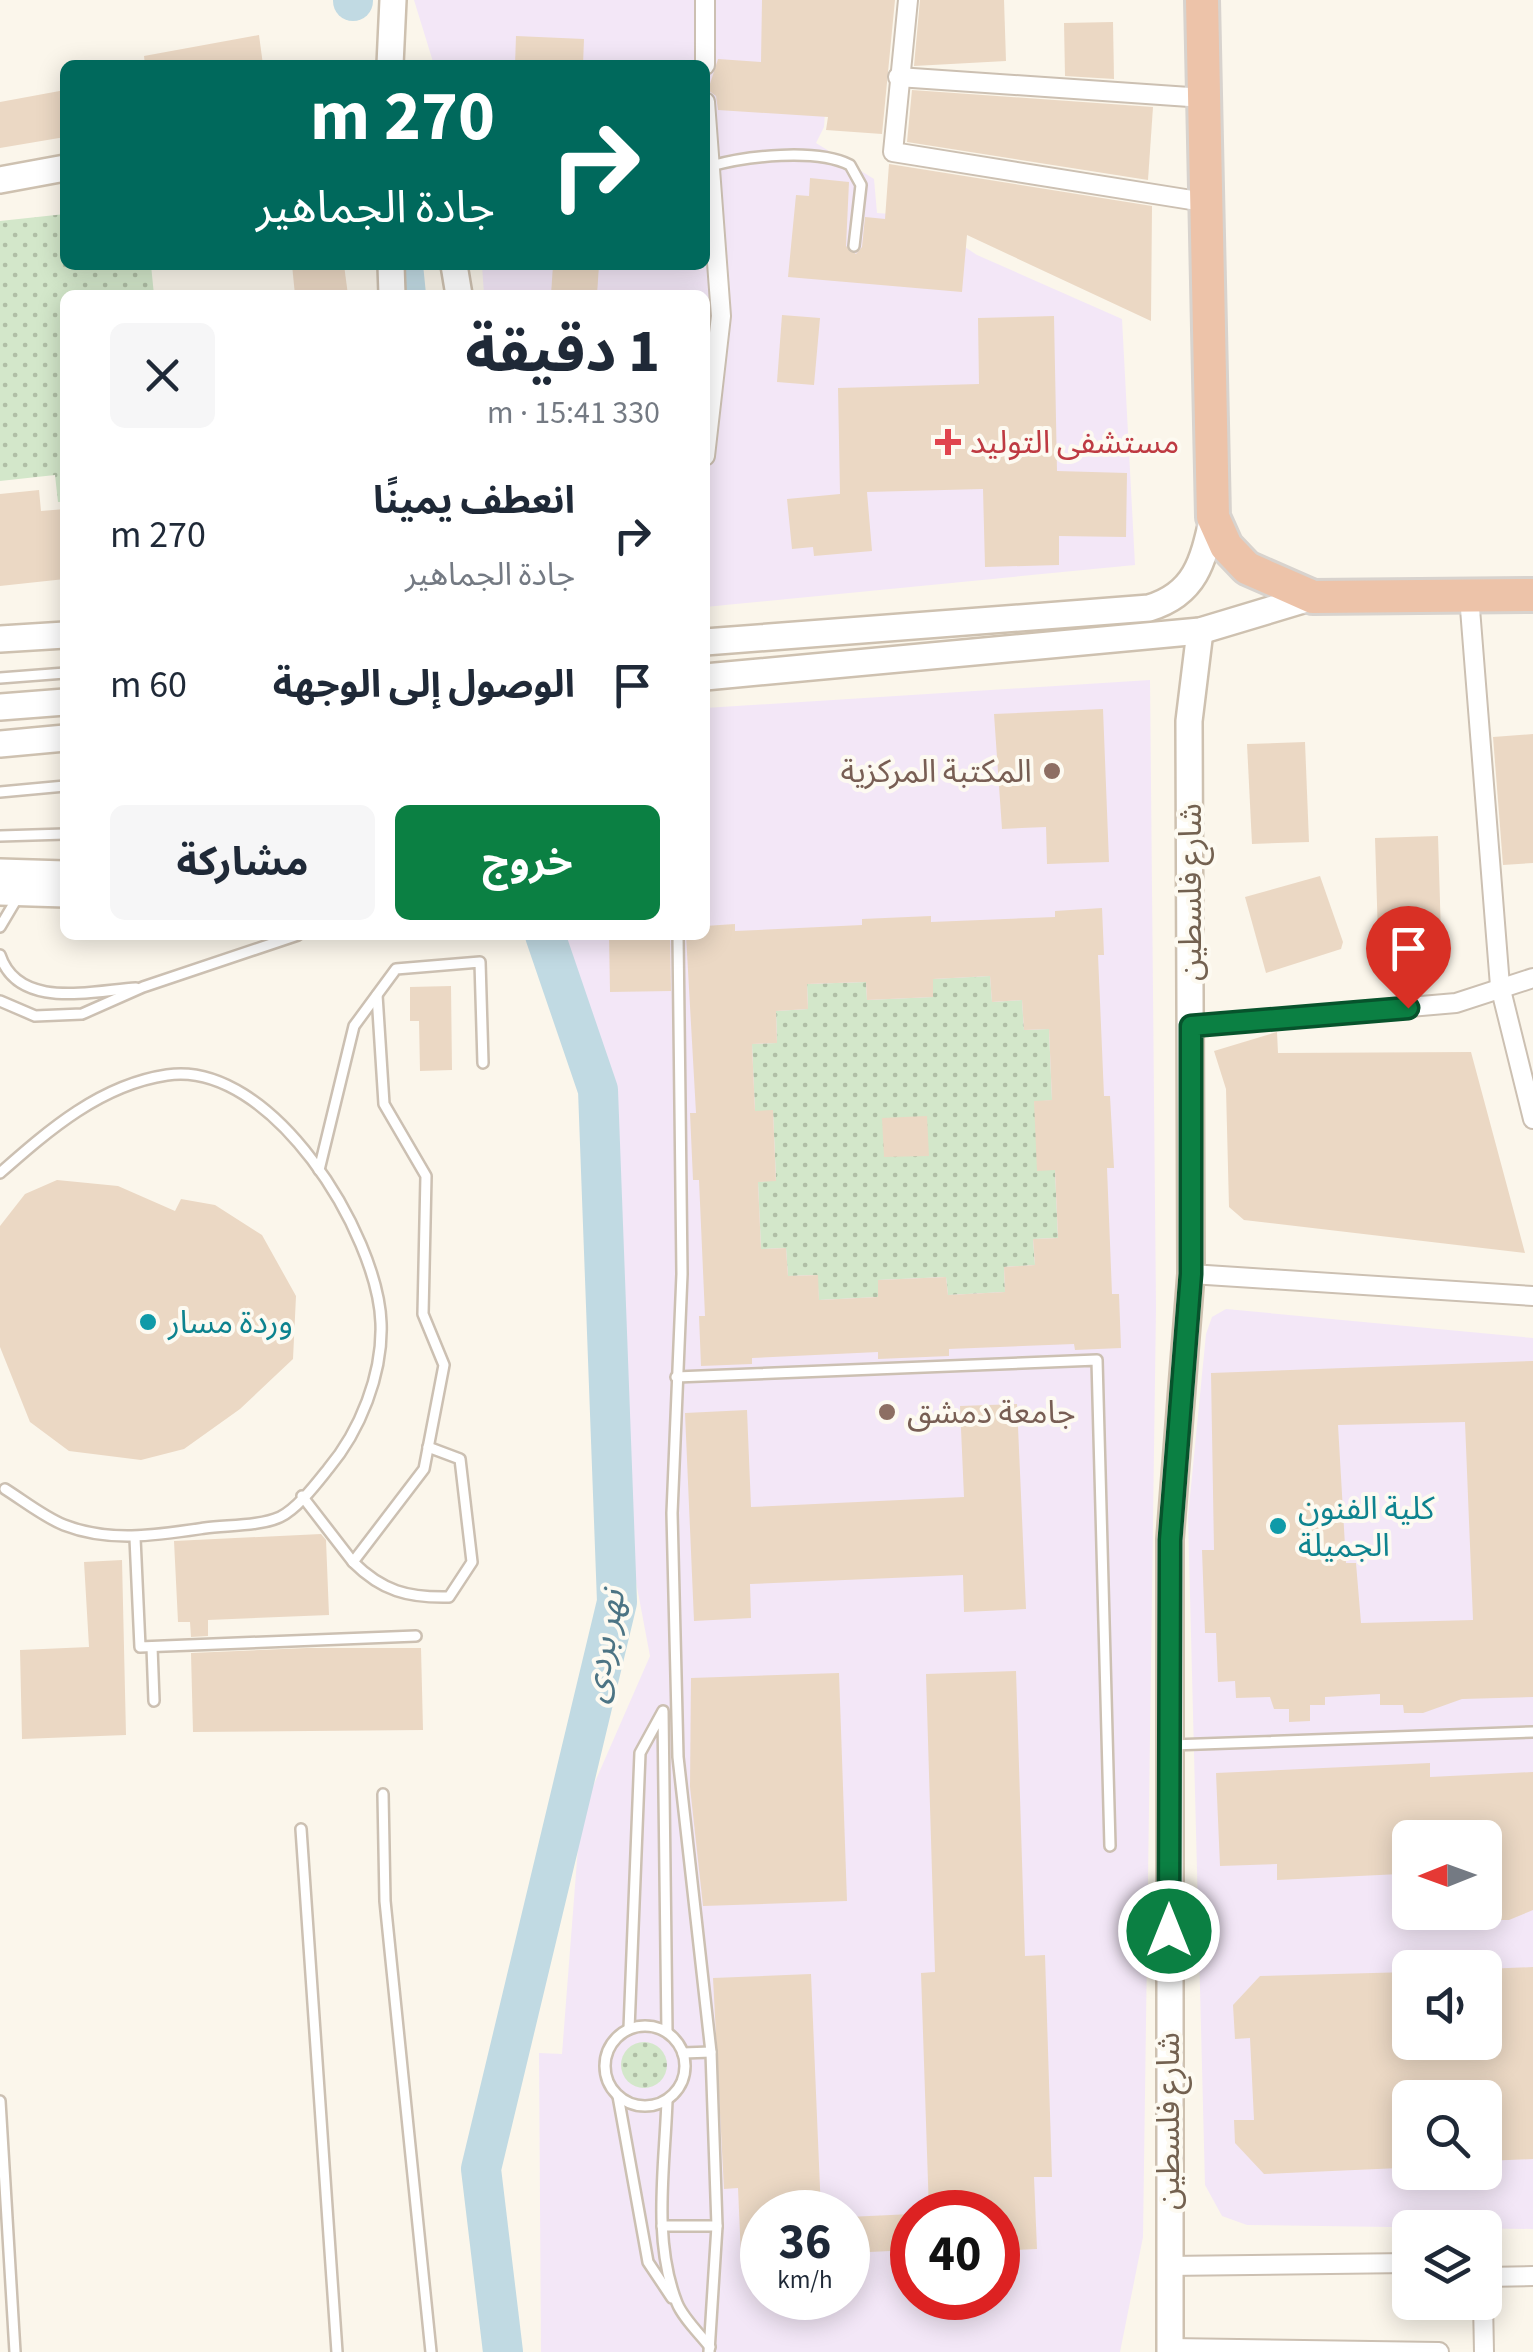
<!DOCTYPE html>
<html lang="ar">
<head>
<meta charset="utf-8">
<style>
  :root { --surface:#fff; --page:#f6f6f7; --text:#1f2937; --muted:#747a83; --accent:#0b8043 }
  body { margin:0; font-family:"Source Sans 3","Noto Sans Arabic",sans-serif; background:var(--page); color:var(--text); direction:rtl; height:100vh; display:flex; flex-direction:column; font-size:38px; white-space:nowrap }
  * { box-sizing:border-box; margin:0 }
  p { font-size:32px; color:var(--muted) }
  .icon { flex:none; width:55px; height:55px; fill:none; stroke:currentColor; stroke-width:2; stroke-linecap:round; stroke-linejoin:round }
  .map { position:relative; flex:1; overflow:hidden; direction:ltr }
  .sheet { position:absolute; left:60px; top:290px; width:650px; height:650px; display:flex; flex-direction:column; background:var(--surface); border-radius:15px; box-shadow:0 5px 25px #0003; direction:rtl }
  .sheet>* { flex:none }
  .top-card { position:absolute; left:60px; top:60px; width:650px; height:210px; border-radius:15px; box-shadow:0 5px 25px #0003; direction:rtl; background:#00695c; color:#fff; overflow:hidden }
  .needle { width:65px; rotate:269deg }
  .fabs { position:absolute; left:1392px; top:1820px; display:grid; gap:20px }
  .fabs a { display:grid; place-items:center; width:110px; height:110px; border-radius:15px; background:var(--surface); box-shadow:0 5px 25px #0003; font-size:50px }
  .speed { position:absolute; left:740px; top:2190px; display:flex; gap:20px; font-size:50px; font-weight:700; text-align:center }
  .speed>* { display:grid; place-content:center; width:130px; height:130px; border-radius:50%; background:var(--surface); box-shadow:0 5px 25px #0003; line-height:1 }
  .speed small { font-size:25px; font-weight:400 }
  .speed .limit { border:15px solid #d22; background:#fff; color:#111 }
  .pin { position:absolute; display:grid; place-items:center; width:85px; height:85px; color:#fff; margin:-102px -42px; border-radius:50% 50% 50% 0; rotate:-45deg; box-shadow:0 0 10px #0007 }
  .pin .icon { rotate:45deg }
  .me { position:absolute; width:110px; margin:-55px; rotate:0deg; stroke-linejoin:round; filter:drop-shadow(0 0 8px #0008) }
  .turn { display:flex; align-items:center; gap:35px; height:210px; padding:0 50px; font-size:45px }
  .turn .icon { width:130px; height:130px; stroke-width:2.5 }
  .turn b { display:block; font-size:70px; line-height:85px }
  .round { display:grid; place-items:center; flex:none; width:105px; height:105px; border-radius:15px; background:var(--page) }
  .overview { display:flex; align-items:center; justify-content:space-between; height:170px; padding:0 50px }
  h1 { font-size:60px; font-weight:700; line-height:75px }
  .action { display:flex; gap:20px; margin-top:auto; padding:20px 50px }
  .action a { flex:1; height:115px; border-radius:15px; background:var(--accent); color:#fff; font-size:40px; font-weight:700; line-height:115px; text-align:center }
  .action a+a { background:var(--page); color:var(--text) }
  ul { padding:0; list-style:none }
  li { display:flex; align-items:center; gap:30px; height:150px; padding:0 50px }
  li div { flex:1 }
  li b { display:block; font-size:38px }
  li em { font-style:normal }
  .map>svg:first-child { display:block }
  .education { fill:#f3e7f7; fill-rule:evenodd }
  .grass { fill:url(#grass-dots) }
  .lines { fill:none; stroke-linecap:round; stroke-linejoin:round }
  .river { stroke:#c1dae3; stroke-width:40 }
  .building { fill:#ebd8c4; fill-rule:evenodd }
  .lane-casing { stroke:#ccc0b2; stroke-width:14 }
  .street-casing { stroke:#ccc0b2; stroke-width:22 }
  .secondary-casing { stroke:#cec1b0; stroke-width:30 }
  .highway-casing { stroke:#d8d3ce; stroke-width:38 }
  .lane { stroke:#fff; stroke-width:9 }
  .street { stroke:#fff; stroke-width:18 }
  .secondary { stroke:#fff; stroke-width:25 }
  .highway { stroke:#edc3a9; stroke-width:32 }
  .route-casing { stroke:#07532c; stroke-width:25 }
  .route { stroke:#0b8043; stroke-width:18 }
  .health-dot { fill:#e0444e; stroke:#fdfaf1; stroke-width:4 }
  .education-dot { fill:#8d6e63; stroke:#fdfaf1; stroke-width:4 }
  .culture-dot { fill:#0f9aa8; stroke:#fdfaf1; stroke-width:4 }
  .labels { text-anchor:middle; stroke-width:8; stroke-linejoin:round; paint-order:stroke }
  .health-label { font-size:32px; fill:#be3a42; stroke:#fdfaf1; text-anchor:start }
  .education-label { font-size:32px; fill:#785e54; stroke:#fdfaf1; text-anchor:end }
  .street-label { font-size:32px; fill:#736150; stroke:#fdfaf1 }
  .culture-label { font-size:32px; fill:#0d838f; stroke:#fdfaf1; text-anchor:start }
  .water-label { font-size:35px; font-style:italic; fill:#4c7484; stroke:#fdfaf1 }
</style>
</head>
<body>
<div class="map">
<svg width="1533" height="2352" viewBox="0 0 1533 2352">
  <defs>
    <pattern id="grass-dots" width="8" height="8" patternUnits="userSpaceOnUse" patternTransform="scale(2.5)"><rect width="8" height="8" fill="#d3e7ca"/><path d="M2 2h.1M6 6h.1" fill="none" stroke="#b0bfa6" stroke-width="1.8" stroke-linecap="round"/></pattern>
  </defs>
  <rect width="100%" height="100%" fill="#fbf6eb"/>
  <g class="education">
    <path d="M414,0H833L824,127L816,143L874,179L877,213L918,216L977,255L1122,319L1135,565L705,607V295H484L482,265H705V65H434Z"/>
    <path d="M1150,680L1156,1307L1143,2237L1120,2352H541L539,2053L562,2054L578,1847L591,1791L650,1656L624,1518L600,1043L543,935H705V708ZM762,2212H848V2298H762ZM912,2212H998V2298H912Z"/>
    <path d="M1226,1309L1533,1338V2229L1247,2225L1222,2216L1205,2185L1188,1517L1206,1334L1212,1317ZM1410,1838H1485V1912H1410ZM1410,1968H1485V2042H1410ZM1410,2098H1485V2172H1410Z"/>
  </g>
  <g class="grass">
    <path d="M65,214V265H151L154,295H65V502H58L55,475L0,481V221Z"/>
    <path d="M990,976L992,1002L1022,1000L1024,1030L1049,1029L1052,1100L1034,1102L1055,1170L1058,1238L1033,1239L1035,1265L1004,1267L1005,1292L948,1295L946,1277L878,1280V1297L819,1300L817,1275L788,1276L786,1248L761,1249L758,1182L776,1180L773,1111H755L752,1044L777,1043L776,1011L808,1009L807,984L866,982L867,1000L933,997V979Z"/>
    <circle cx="644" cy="2065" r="23"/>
  </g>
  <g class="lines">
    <g class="river">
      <path d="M353,0V1"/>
      <path d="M403,265L406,295"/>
      <path d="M503,2352L481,2169L617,1602L598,1090L545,935"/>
    </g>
  </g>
  <g class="building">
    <path d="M762,0H895L882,134L826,130L828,117L718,110L716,96L708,90L718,59L761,62Z"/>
    <path d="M920,0H1004L1006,61L914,66Z"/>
    <path d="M1113,22L1114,79L1065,76L1064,23Z"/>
    <path d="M259,35L263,65H145L144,56Z"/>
    <path d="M516,36L584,39L583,65H515Z"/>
    <path d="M65,90V137L0,148V102Z"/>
    <path d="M912,90L1153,107L1148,180L907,142Z"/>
    <path d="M889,164L1152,206L1151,321L967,235L962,292L788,277L796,195L809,196L810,178L849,182L846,246L856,254L862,247L865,217L885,219Z"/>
    <path d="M292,265H344L348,295H295Z"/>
    <path d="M553,265H599L597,295H551Z"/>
    <path d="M782,315L820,318L814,385L777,382Z"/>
    <path d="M1054,316L1057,471L1127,473L1126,537L1059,536V565L985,567L983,489L867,492L872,551L814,556L813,547L792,549L787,499L840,494L838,388L979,384L978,318Z"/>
    <path d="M39,490L41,511L65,509V579L0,586V494Z"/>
    <path d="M1103,709L1109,862L1047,864L1046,827L1002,829L994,714Z"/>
    <path d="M1533,734V863L1503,865L1493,737Z"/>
    <path d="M1305,742L1309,842L1252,844L1247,744Z"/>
    <path d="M1438,836L1442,968L1379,970L1375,838Z"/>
    <path d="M1320,876L1343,942L1341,949L1266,973L1245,897Z"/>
    <path d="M1102,908L1104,955H1098L1104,1096H1110L1114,1168H1107L1112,1294H1119L1121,1348L1075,1350L1074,1344L949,1349V1356L878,1359V1352L752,1358V1364L701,1366L699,1316H705L699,1180H693L690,1113H696L686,935H705V926L735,924V931L862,925V919L931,916V922L1055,917V911ZM990,976L992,1002L1022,1000L1024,1030L1049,1029L1052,1100L1034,1101L1037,1171L1055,1170L1058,1238L1033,1239L1035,1265L1004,1267L1005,1292L948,1295L946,1277L878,1280V1297L819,1300L818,1275L788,1276L786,1248L761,1249L758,1182L776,1181L773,1110L755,1111L752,1044L777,1043L776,1011L808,1009L807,984L866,982L867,1000L933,997V979Z"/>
    <path d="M609,935H670L671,991L610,992Z"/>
    <path d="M451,986L452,1070L420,1071L419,1021H410V987Z"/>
    <path d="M1277,1032L1278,1053L1471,1052L1525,1253L1244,1220L1229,1207L1226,1089L1214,1051Z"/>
    <path d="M927,1116L929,1156L884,1157L882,1118Z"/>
    <path d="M57,1180L118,1186L175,1211L181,1199L215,1205L262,1235L296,1296L293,1359L240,1409L184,1449L141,1460L69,1451L30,1422L0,1347V1226L25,1194Z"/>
    <path d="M1533,1361V1697L1462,1699L1423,1713H1404L1403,1705H1380V1694L1325,1697V1705H1310V1721L1289,1722V1709H1274L1270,1697L1236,1698L1235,1681L1218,1682L1216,1633H1205L1202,1550H1214L1211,1373ZM1465,1422L1473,1620L1361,1623L1356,1563H1346L1338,1425Z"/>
    <path d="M1017,1404L1026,1609L964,1612L963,1575L750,1584L751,1618L694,1621L685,1413L747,1410L751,1507L964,1497L960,1406Z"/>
    <path d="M321,1534L326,1540L329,1615L208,1620V1636L191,1637L190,1622H178L174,1541Z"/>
    <path d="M122,1560L126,1735L22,1739L20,1650L89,1647L84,1562Z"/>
    <path d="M307,1648H421L423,1730L193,1732L191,1653Z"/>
    <path d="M1016,1671L1025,1956L1045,1955L1052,2177H1034L1037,2249L998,2251V2212H929L921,1973L935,1972L926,1674Z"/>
    <path d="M839,1673L847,1901L703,1906L690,1787L691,1678Z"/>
    <path d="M1430,1763V1777L1533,1772V1910L1509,1920H1485V1838H1410V1857H1399L1400,1874L1277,1880V1864L1220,1866L1216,1773Z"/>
    <path d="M1533,1967V2159L1485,2161V2098H1410V2159H1400V2168L1264,2174L1235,2143L1234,2120H1254L1250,2038L1235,2039L1233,2005L1260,1976L1410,1972V2042H1485V1969Z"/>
    <path d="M811,1974L821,2212H762V2256L741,2257L738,2188L724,2189L713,1978Z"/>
    <path d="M912,2214V2250L848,2253V2217Z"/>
  </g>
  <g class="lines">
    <defs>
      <g id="lane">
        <path d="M711,166C746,156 816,148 850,165L861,185L854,246"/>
        <path d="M0,678L65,673"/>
        <path d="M0,792L65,786"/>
        <path d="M0,836L65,834"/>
        <path d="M0,927L19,895"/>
        <path d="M678,935L682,1274L672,1513L678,1757L711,2052L717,2226L709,2352"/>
        <path d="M0,955C18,1010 91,991 136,988"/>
        <path d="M0,1001L35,1016L82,1014L143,987L298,935"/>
        <path d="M319,1170L354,1026L396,969L480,962L483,1063"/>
        <path d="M0,1173C49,1130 100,1085 167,1075C271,1059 378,1234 381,1323C383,1374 360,1431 328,1469C316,1484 297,1509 280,1517C260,1526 227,1525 205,1528C158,1535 110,1543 64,1525C44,1517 24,1501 5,1489"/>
        <path d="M676,1377L1097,1360L1110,1846"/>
        <path d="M302,1496L353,1562L424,1469L444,1365L423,1314L426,1176L384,1104L377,995"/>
        <path d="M135,1538L140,1647L416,1636"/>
        <path d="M353,1562C382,1591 408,1598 449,1597L472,1562L460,1459L428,1447"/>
        <path d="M152,1647L154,1701"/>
        <path d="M1172,1745L1533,1732"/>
        <path d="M383,1794L385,1901L431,2352"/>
        <path d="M301,1829L337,2352"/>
        <circle cx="645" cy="2066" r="40"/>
        <path d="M629,2029L640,1753L663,1711L667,2032"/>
        <path d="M683,2053L711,2052"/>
        <path d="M618,2096L648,2262L672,2298"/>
        <path d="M667,2100C665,2165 652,2240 677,2303C683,2318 699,2333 710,2347"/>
        <path d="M0,2101L15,2352"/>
        <path d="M662,2226H717"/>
      </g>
      <g id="street">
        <path d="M908,0L893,152L1204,202"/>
        <path d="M705,65V0"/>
        <path d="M898,77L1204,98"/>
        <path d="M705,102L721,316L705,456"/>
        <path d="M1469,596L1500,986L1533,1119"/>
        <path d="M1191,1026L1456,1003L1533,978"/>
        <path d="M1191,1274L1533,1296"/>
        <path d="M1167,2266L1410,2263"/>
        <path d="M1485,2277L1533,2276"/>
        <path d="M1483,2302L1484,2352"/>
        <path d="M1170,2348L1439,2352"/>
      </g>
      <g id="secondary">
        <path d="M390,65L393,0"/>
        <path d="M0,180L65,168"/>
        <path d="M391,265L392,295"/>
        <path d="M454,265L459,295"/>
        <path d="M0,639L65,635"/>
        <path d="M705,642L1149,608C1196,594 1203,561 1213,517"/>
        <path d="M705,677L1200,631L1313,597"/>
        <path d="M0,707L65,702"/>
        <path d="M0,744L65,738"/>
        <path d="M0,872L65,874"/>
        <path d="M0,892L65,894"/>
        <path d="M1170,2352V1539L1191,1274L1189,721L1200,631"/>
      </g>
      <path id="highway" d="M1202,0L1213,517L1226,546L1247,568L1313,597L1533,595"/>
    </defs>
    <use href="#lane" class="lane-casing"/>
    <use href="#street" class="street-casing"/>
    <use href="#secondary" class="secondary-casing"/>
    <use href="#highway" class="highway-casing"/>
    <use href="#lane" class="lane"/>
    <use href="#street" class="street"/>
    <use href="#secondary" class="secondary"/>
    <use href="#highway" class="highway"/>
  </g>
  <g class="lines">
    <defs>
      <path id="route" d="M1169,1931L1170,1540L1191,1274V1026L1408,1008"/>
    </defs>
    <use href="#route" class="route-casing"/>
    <use href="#route" class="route"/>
  </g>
  <path class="health-dot" d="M943 427h10v10h10v10h-10v10h-10v-10h-10v-10h10z"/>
  <g class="education-dot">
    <circle cx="1052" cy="771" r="10"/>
    <circle cx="887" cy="1412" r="10"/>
  </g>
  <g class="culture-dot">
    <circle cx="148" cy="1322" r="10"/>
    <circle cx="1278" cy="1526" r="10"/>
  </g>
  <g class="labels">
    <g class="health-label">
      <text x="970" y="453">مستشفى التوليد</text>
    </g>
    <g class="education-label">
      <text x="1032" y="782">المكتبة المركزية</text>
      <text x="907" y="1423" text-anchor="start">جامعة دمشق</text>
    </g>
    <g class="street-label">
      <text transform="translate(1190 892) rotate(-90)" y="11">شارع فلسطين</text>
      <text transform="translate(1168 2121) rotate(-90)" y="11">شارع فلسطين</text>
    </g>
    <g class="culture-label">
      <text x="168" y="1333">وردة مسار</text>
      <text x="1298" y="1519">كلية الفنون<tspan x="1298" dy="37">الجميلة</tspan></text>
    </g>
    <g class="water-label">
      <text transform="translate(603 1646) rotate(-80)" y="12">نهر بردى</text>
    </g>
  </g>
</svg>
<div class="fabs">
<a><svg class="needle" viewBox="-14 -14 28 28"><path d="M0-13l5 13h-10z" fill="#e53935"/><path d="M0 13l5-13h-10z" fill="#747a83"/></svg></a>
<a><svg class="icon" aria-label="sound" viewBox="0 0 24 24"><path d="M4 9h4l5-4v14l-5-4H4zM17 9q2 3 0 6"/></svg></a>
<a><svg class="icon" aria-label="search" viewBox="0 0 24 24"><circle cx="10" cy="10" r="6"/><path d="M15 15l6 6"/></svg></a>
<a><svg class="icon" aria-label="layers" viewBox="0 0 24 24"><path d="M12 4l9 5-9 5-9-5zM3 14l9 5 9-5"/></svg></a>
</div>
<div class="speed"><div>36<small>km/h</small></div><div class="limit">40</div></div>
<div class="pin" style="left:1408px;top:1008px;background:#d93025"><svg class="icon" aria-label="arrive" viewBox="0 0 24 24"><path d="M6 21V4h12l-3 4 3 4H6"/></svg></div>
<svg class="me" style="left:1169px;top:1931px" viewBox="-20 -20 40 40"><circle r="17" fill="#0b8043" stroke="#fff" stroke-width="3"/><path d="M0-11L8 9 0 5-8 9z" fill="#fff"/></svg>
<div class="top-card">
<div class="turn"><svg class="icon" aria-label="right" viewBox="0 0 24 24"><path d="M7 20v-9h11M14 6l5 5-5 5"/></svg><div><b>270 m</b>جادة الجماهير</div></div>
</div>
<section class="sheet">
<div class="overview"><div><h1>1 دقيقة</h1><p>330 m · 15:41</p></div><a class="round"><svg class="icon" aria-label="close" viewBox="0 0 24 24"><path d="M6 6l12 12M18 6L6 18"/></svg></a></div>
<ul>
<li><svg class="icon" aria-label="right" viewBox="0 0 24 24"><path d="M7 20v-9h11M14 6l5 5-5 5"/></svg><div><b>انعطف يمينًا</b><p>جادة الجماهير</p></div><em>270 m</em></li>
<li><svg class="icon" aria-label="arrive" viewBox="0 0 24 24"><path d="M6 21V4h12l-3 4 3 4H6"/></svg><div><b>الوصول إلى الوجهة</b></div><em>60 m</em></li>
</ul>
<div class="action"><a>خروج</a><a>مشاركة</a></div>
</section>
</div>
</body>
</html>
